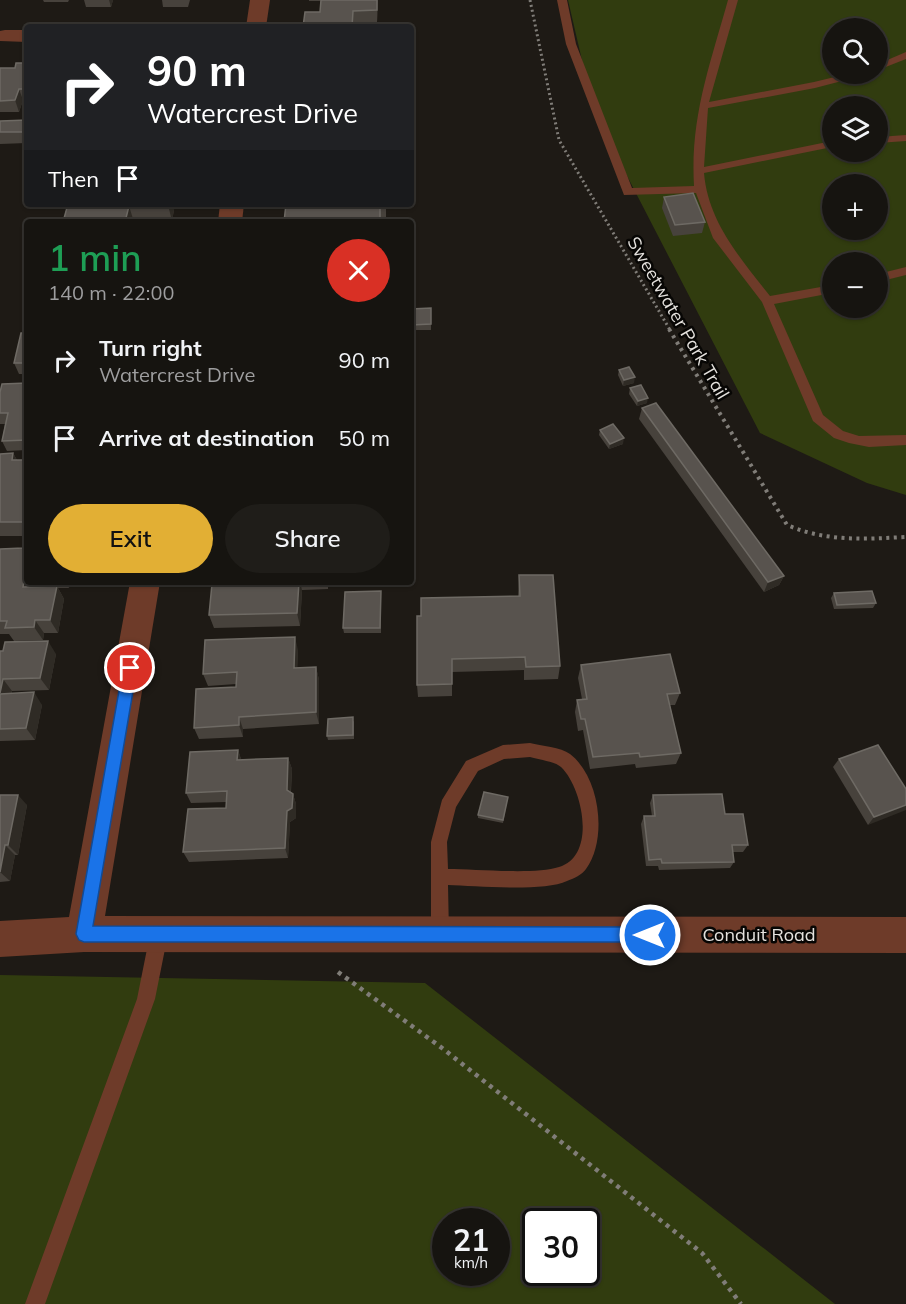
<!DOCTYPE html>
<html lang="en">
<head>
<meta charset="utf-8">
<style>
  :root { --surface:#161410; --page:#1f1d19; --text:#f1f3f6; --muted:#9e9e9f; --line:#353330; --accent:#e2af34 }
  body { margin:0; font-family:Mulish,sans-serif; background:var(--page); color:var(--text); height:100vh; display:flex; flex-direction:column; font-size:22px; white-space:nowrap }
  * { box-sizing:border-box; margin:0 }
  p { font-size:20px; color:var(--muted) }
  .icon { flex:none; width:33px; height:33px; fill:none; stroke:currentColor; stroke-width:2; stroke-linecap:round; stroke-linejoin:round }
  .map { position:relative; flex:1; overflow:hidden }
  .panel { position:absolute; left:24px; top:219px; width:390px; height:366px; display:flex; flex-direction:column; background:var(--surface); border-radius:6px; box-shadow:0 2px 4px #0004,0 0 0 2px var(--line) }
  .panel>* { flex:none }
  .top-card { position:absolute; left:24px; top:24px; width:390px; height:183px; border-radius:6px; box-shadow:0 2px 4px #0004,0 0 0 2px var(--line); background:#202124; color:#fff; overflow:hidden }
  .fabs { position:absolute; left:822px; top:18px; display:grid; gap:12px }
  .fabs a { display:grid; place-items:center; width:66px; height:66px; border-radius:50%; background:var(--surface); box-shadow:0 2px 4px #0004,0 0 0 2px var(--line); font-size:30px }
  .speed { position:absolute; left:432px; top:1208px; display:flex; gap:12px; font-size:30px; font-weight:700; text-align:center }
  .speed>* { display:grid; place-content:center; width:78px; height:78px; border-radius:50%; background:var(--surface); box-shadow:0 2px 4px #0004,0 0 0 2px var(--line); line-height:1 }
  .speed small { font-size:15px; font-weight:400 }
  .speed .limit { border:3px solid #111; border-radius:9px; background:#fff; color:#111 }
  .pin { position:absolute; display:grid; place-items:center; width:51px; height:51px; color:#fff; margin:-26px; border:3px solid #fff; border-radius:50%; box-shadow:0 2px 6px #0007 }
  .me { position:absolute; width:66px; margin:-33px; rotate:270deg; stroke-linejoin:round; filter:drop-shadow(0 0 4px #0008) }
  .turn { display:flex; align-items:center; gap:21px; height:126px; padding:0 24px; font-size:27px }
  .turn .icon { width:78px; height:78px; stroke-width:2.5 }
  .turn b { display:block; font-size:42px; line-height:51px }
  .then { display:flex; align-items:center; height:57px; padding:0 24px; background:#0003; gap:12px; font-size:22px }
  .round { display:grid; place-items:center; flex:none; width:63px; height:63px; border-radius:32px; background:var(--page) }
  .overview { display:flex; align-items:center; justify-content:space-between; height:102px; padding:0 24px }
  h1 { font-size:36px; font-weight:600; line-height:45px; color:#1e9e55 }
  .button { display:flex; gap:12px; margin-top:auto; padding:12px 24px }
  .button a { flex:1; height:69px; border-radius:36px; background:var(--accent); color:#111; font-size:24px; font-weight:600; line-height:69px; text-align:center }
  .button a+a { background:var(--page); color:var(--text) }
  ul { padding:0; list-style:none }
  li { display:flex; align-items:center; gap:18px; height:78px; padding:0 24px }
  li div { flex:1 }
  li b { display:block; font-size:22px }
  li em { font-style:normal }
  .map>svg:first-child { display:block }
  .green { fill:#313c0f; fill-rule:evenodd }
  .lines { fill:none; stroke-linecap:round; stroke-linejoin:round }
  .path-far2 { stroke:#807d78; stroke-width:3; stroke-dasharray:2 3; stroke-linecap:butt }
  .path-far1 { stroke:#807d78; stroke-width:4; stroke-dasharray:3 4.5; stroke-linecap:butt }
  .path { stroke:#807d78; stroke-width:4.5; stroke-dasharray:4 5; stroke-linecap:butt }
  .service { fill:#6e3b29; fill-rule:evenodd }
  .minor { fill:#6e3b29; fill-rule:evenodd }
  .wall { fill:#47423c }
  .shaded-wall { fill:#2f2b25 }
  .building { fill:#58534e; stroke:#6e6a64; stroke-width:1.5 }
  .route { fill:#1a73e8; stroke:#114b97; stroke-width:1.5 }
  .labels { text-anchor:middle; stroke-width:5; stroke-linejoin:round; paint-order:stroke }
  .street-label { font-size:18px; fill:#e5e2de; stroke:#070604 }
</style>
</head>
<body>
<div class="map">
<svg width="906" height="1304" viewBox="0 0 906 1304">
  <rect width="100%" height="100%" fill="#1e1a15"/>
  <g class="green">
    <path d="M568,0H906V495L867,483L760,433L594,112ZM832,28H878V74H832ZM832,106H878V152H832ZM832,184H878V230H832ZM832,262H878V308H832Z"/>
    <path d="M0,975L425,983L835,1304H0ZM446,1221H496V1272H446ZM536,1221H586V1272H536Z"/>
  </g>
  <g class="lines">
    <path class="path-far2" d="M530,0L559,140L670,330"/>
    <path class="path-far1" d="M669,329L787,525C827,542 864,539 906,537"/>
    <path class="path" d="M338,972L442,1048L702,1253L741,1304"/>
    <g class="service">
      <path d="M557,0H567L576,44L632,188L694,186C690,117 710,65 728,0H738L709,102L814,82L847,74H862L861,76L815,88L708,108L704,167L832,141V147L704,173C708,222 741,259 770,296L832,285V293L774,304L823,415L843,431L859,436L906,435V445L869,447L849,443L834,438L813,421L762,302L713,238L696,193L624,195L566,44Z"/>
      <path d="M906,52V59L878,70V64Z"/>
      <path d="M906,135V141L878,143V137Z"/>
      <path d="M906,267V275L878,282V274Z"/>
      <path d="M530,743C541,746 561,747 570,754C600,777 608,839 586,869C583,874 573,879 567,881C544,892 476,886 448,885L449,934L446,940L440,943L434,940L431,934V842L442,800L466,761L503,745ZM530,757C539,760 554,761 561,767C583,788 597,856 559,867C535,875 476,869 448,869L447,842L456,807L478,771L504,759Z"/>
      <path d="M159,925L165,928L168,934L155,999L45,1304H25L137,999L150,934L153,928Z"/>
    </g>
    <g class="minor">
      <path d="M250,0H270L266,27H246Z"/>
      <path d="M5,30H27V42L0,41V31Z"/>
      <path d="M220,204H244L242,222H218Z"/>
      <path d="M130,582H160L105,916L906,917V953L84,952L0,957V921L69,917Z"/>
    </g>
  </g>
  <g class="wall">
    <path d="M43,0H69L68,2H44Z"/>
    <path d="M84,0H113L111,7H86Z"/>
    <path d="M162,0H190L188,7H163Z"/>
    <path d="M309,0H378L377,22L354,23V27H303L320,12L321,1H309Z"/>
    <path d="M27,63V100H23L19,112H0V68H15Z"/>
    <path d="M27,120V143L0,144V121Z"/>
    <path d="M664,197L705,222L702,233L673,236L662,208Z"/>
    <path d="M68,204H175L172,221L63,222Z"/>
    <path d="M386,204V218H381V222H284Z"/>
    <path d="M431,308V330H411V309Z"/>
    <path d="M27,333V374H19L14,363Z"/>
    <path d="M619,370L634,383L623,386L618,375Z"/>
    <path d="M27,383V450L7,451L2,441L5,424H0V392Z"/>
    <path d="M630,388L647,403L637,406L629,394Z"/>
    <path d="M642,408L784,576L779,585L764,592L639,419Z"/>
    <path d="M600,430L623,444L609,449L599,435Z"/>
    <path d="M13,453L17,460H27V536H0V454Z"/>
    <path d="M27,541V582H70L69,588H58L64,599L58,633H44L43,640L14,641L9,634H0V549L23,548Z"/>
    <path d="M519,575L560,666L558,679L524,680V670L452,672V696L418,697L417,685L518,596Z"/>
    <path d="M214,582H328V589L302,590L300,626L214,628L209,615L214,584Z"/>
    <path d="M381,591V633H344L343,628Z"/>
    <path d="M834,593L876,603L873,608L834,609L831,598Z"/>
    <path d="M298,650L297,668L316,667L319,680V724L243,729V737L199,739L194,728L236,687V684L208,686L203,674Z"/>
    <path d="M0,651L56,654L49,690L12,691V693L42,705L35,740L0,741Z"/>
    <path d="M581,665L680,693L675,705H670L681,753L676,764L636,768L635,764L590,769L583,730L578,731L575,712L577,700L582,699L578,678Z"/>
    <path d="M354,721V739L328,740L327,736Z"/>
    <path d="M238,750L241,759L288,758L292,769L291,792L293,794L296,804V818L290,822L288,858L189,862L183,852L226,808V802L191,803L186,793Z"/>
    <path d="M839,759L906,789L868,825L833,767Z"/>
    <path d="M0,795L27,805L18,855H15L10,881L0,882Z"/>
    <path d="M653,795L725,814L748,845L743,852H733L734,862L730,868L659,870L658,866H646L641,824L644,816H652L650,803Z"/>
    <path d="M508,797L503,823L478,818V815Z"/>
  </g>
  <g class="shaded-wall">
    <path d="M109,0H113L111,7Z"/>
    <path d="M378,0V9L377,22V10Z"/>
    <path d="M19,89L23,100L19,112L15,100Z"/>
    <path d="M168,204H175L172,221L168,205Z"/>
    <path d="M129,206L134,222H125Z"/>
    <path d="M635,377L634,383L623,386L624,380Z"/>
    <path d="M648,398L647,403L637,406L638,401Z"/>
    <path d="M624,438L623,444L609,449L610,444Z"/>
    <path d="M13,453L21,468L12,460Z"/>
    <path d="M25,575L27,578V582H30L33,588L23,587Z"/>
    <path d="M784,576L779,585L764,592L768,582Z"/>
    <path d="M66,582H70L69,588Z"/>
    <path d="M299,582H300L302,590L300,626L297,613Z"/>
    <path d="M57,586L64,599L58,633L50,620Z"/>
    <path d="M35,620L44,633L43,640L34,627Z"/>
    <path d="M295,637L298,650L297,681L294,668Z"/>
    <path d="M48,641L56,654L49,690L40,678Z"/>
    <path d="M316,667L319,680V724L316,712Z"/>
    <path d="M3,679L12,691L9,706L0,694Z"/>
    <path d="M34,692L42,705L35,740L26,728Z"/>
    <path d="M239,717L243,729V737L239,725Z"/>
    <path d="M238,750L242,762L237,760Z"/>
    <path d="M288,758L292,769L290,801L287,790Z"/>
    <path d="M293,794L296,804V818L290,822L288,858L285,848L287,811Z"/>
    <path d="M18,795L27,805L18,855L8,845Z"/>
    <path d="M906,805V810L868,825L874,817Z"/>
    <path d="M5,845L15,855L10,881L0,872Z"/>
  </g>
  <g class="building">
    <path d="M321,0H377V10L353,11L352,27H303L305,12H320Z"/>
    <path d="M16,63H27V89H19L15,100L0,101V68H15Z"/>
    <path d="M27,120V132H0V121Z"/>
    <path d="M693,193L705,222L675,225L664,197Z"/>
    <path d="M68,204H168V205L129,206L125,222H63Z"/>
    <path d="M286,204H385V206H380V222H284Z"/>
    <path d="M431,308V324L411,325V309Z"/>
    <path d="M21,333H27V363H14Z"/>
    <path d="M629,367L635,377L624,380L619,370Z"/>
    <path d="M27,383V440L2,441L8,413H0V392L2,384Z"/>
    <path d="M641,385L648,398L638,401L630,388Z"/>
    <path d="M656,403L784,576L768,582L642,408Z"/>
    <path d="M613,424L624,438L610,444L600,430Z"/>
    <path d="M13,453L12,460H27V522H0V454Z"/>
    <path d="M25,541H27V575H25L23,587L57,586L50,620H35L34,627L5,628L7,621H0V549L23,548Z"/>
    <path d="M519,575H553L560,666L526,667L525,657L452,659V684L417,685V616H421V598L520,596Z"/>
    <path d="M245,582H299L297,613L209,615L212,584H245Z"/>
    <path d="M381,591L380,628H343L345,592Z"/>
    <path d="M872,591L876,603L837,605L834,593Z"/>
    <path d="M295,637L294,668L316,667V712L239,717V725L194,728L196,689L236,687L237,672L203,674L205,640Z"/>
    <path d="M48,641L40,678L3,679L0,693V651H3L5,642Z"/>
    <path d="M670,654L680,693L667,694L681,753L640,757L639,753L593,757L585,719H581L577,700L587,699L581,665Z"/>
    <path d="M34,692L26,728L0,729V694Z"/>
    <path d="M353,717V735L327,736L328,719Z"/>
    <path d="M878,745L906,789V805L874,817L839,759Z"/>
    <path d="M238,750L237,760L288,758L287,790L293,794L292,808L287,811L285,848L183,852L188,809L226,808L227,791L186,793L190,752Z"/>
    <path d="M484,792L508,797L503,820L478,815Z"/>
    <path d="M722,794L725,814H743L748,845H732L734,862L662,863L661,859L649,860L644,816H655L653,795Z"/>
    <path d="M0,795H18L8,845H5L0,872Z"/>
  </g>
  <path class="route" d="M130,662L135,664L137,668L93,926L650,927L655,929L657,935L655,940L650,942H84L79,940L76,934L123,668L125,664Z"/>
  <g class="labels">
    <g class="street-label">
      <text transform="translate(678 318) rotate(60)" y="6">Sweetwater Park Trail</text>
      <text x="759" y="941">Conduit Road</text>
    </g>
  </g>
</svg>
<div class="fabs">
<a><svg class="icon" aria-label="search" viewBox="0 0 24 24"><circle cx="10" cy="10" r="6"/><path d="M15 15l6 6"/></svg></a>
<a><svg class="icon" aria-label="layers" viewBox="0 0 24 24"><path d="M12 4l9 5-9 5-9-5zM3 14l9 5 9-5"/></svg></a>
<a>+</a>
<a>−</a>
</div>
<div class="speed"><div>21<small>km/h</small></div><div class="limit">30</div></div>
<div class="pin" style="left:130px;top:668px;background:#d93025"><svg class="icon" aria-label="arrive" viewBox="0 0 24 24"><path d="M6 21V4h12l-3 4 3 4H6"/></svg></div>
<svg class="me" style="left:650px;top:935px" viewBox="-20 -20 40 40"><circle r="17" fill="#1a73e8" stroke="#fff" stroke-width="3"/><path d="M0-11L8 9 0 5-8 9z" fill="#fff"/></svg>
<div class="top-card">
<div class="turn"><svg class="icon" aria-label="right" viewBox="0 0 24 24"><path d="M7 20v-9h11M14 6l5 5-5 5"/></svg><div><b>90 m</b>Watercrest Drive</div></div>
<div class="then">Then<svg class="icon" aria-label="arrive" viewBox="0 0 24 24"><path d="M6 21V4h12l-3 4 3 4H6"/></svg></div>
</div>
<section class="panel">
<div class="overview"><div><h1>1 min</h1><p>140 m · 22:00</p></div><a class="round" style="background:#d93025;color:#fff"><svg class="icon" aria-label="close" viewBox="0 0 24 24"><path d="M6 6l12 12M18 6L6 18"/></svg></a></div>
<ul>
<li><svg class="icon" aria-label="right" viewBox="0 0 24 24"><path d="M7 20v-9h11M14 6l5 5-5 5"/></svg><div><b>Turn right</b><p>Watercrest Drive</p></div><em>90 m</em></li>
<li><svg class="icon" aria-label="arrive" viewBox="0 0 24 24"><path d="M6 21V4h12l-3 4 3 4H6"/></svg><div><b>Arrive at destination</b></div><em>50 m</em></li>
</ul>
<div class="button"><a>Exit</a><a>Share</a></div>
</section>
</div>
</body>
</html>
